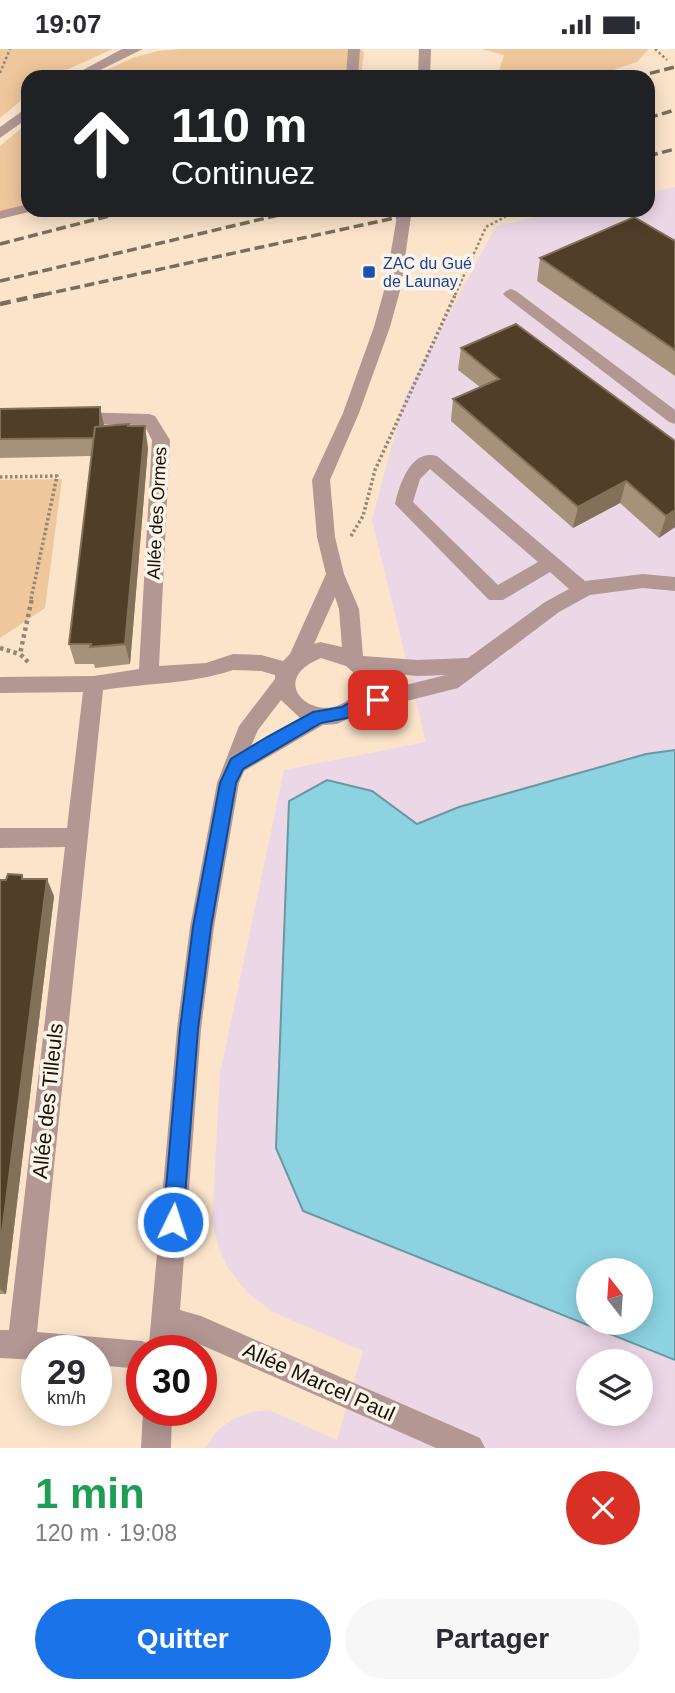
<!DOCTYPE html>
<html lang="fr">
<head>
<meta charset="utf-8">
<style>
  :root { --surface:#fff; --page:#f7f7f7; --text:#2b2b33; --muted:#7c7c81; --accent:#1a73e8 }
  body { margin:0; font-family:Arial,sans-serif; background:var(--page); color:var(--text); height:100vh; display:flex; flex-direction:column; font-size:26px; white-space:nowrap }
  * { box-sizing:border-box; margin:0 }
  p { font-size:23px; color:var(--muted) }
  .icon { flex:none; width:38px; height:38px; fill:none; stroke:currentColor; stroke-width:2; stroke-linecap:round; stroke-linejoin:round }
  .map { position:relative; height:1399px; overflow:hidden }
  .sheet { display:flex; flex-direction:column; background:var(--surface); flex:1 }
  .sheet>* { flex:none }
  .guide { position:absolute; left:21px; top:21px; width:634px; height:147px; border-radius:21px; box-shadow:0 4px 18px #0003; background:#202124; color:#fff; overflow:hidden }
  .needle { width:46px; rotate:343deg }
  .fabs { position:absolute; left:576px; top:1209px; display:grid; gap:14px }
  .fabs a { display:grid; place-items:center; width:77px; height:77px; border-radius:50%; background:var(--surface); box-shadow:0 4px 18px #0003; font-size:35px }
  .speed { position:absolute; left:21px; top:1286px; display:flex; gap:14px; font-size:35px; font-weight:700; text-align:center }
  .speed>* { display:grid; place-content:center; width:91px; height:91px; border-radius:50%; background:var(--surface); box-shadow:0 4px 18px #0003; line-height:1 }
  .speed small { font-size:18px; font-weight:400 }
  .speed .limit { border:10px solid #d22; background:#fff; color:#111 }
  .pin { position:absolute; display:grid; place-items:center; width:60px; height:60px; color:#fff; margin:-30px; border-radius:14px; box-shadow:0 4px 10px #0006 }
  .me { position:absolute; width:77px; margin:-38px; rotate:4deg; stroke-linejoin:round; filter:drop-shadow(0 0 5px #0008) }
  .turn { display:flex; align-items:center; gap:24px; height:147px; padding:0 35px; font-size:32px }
  .turn .icon { width:91px; height:91px; stroke-width:2.5 }
  .turn b { display:block; font-size:49px; line-height:60px }
  .round { display:grid; place-items:center; flex:none; width:74px; height:74px; border-radius:37px; background:var(--page) }
  .overview { display:flex; align-items:center; justify-content:space-between; height:119px; padding:0 35px }
  h1 { font-size:42px; font-weight:800; line-height:52px; color:#1e9e55 }
  .cta { display:flex; gap:14px; margin-top:auto; padding:14px 35px }
  .cta a { flex:1; height:80px; border-radius:42px; background:var(--accent); color:#fff; font-size:28px; font-weight:800; line-height:80px; text-align:center }
  .cta a+a { background:var(--page); color:var(--text) }
  .status { display:flex; justify-content:space-between; align-items:center; height:49px; padding:0 35px; background:var(--surface); direction:ltr }
  .status svg { height:19px; fill:currentColor }
  .map>svg:first-child { display:block }
  .industrial { fill:#ecd7e6; fill-rule:evenodd }
  .green { fill:#eec79c }
  .water { fill:#8cd2e1; stroke:#6998a0; stroke-width:2; fill-rule:evenodd }
  .lines { fill:none; stroke-linecap:round; stroke-linejoin:round }
  .path-far2 { stroke:#958573; stroke-width:2.5; stroke-dasharray:2.5 2.5; stroke-linecap:butt }
  .path-far1 { stroke:#958573; stroke-width:3.5; stroke-dasharray:2.5 2.5; stroke-linecap:butt }
  .path { stroke:#958573; stroke-width:4.5; stroke-dasharray:3.5 3.5; stroke-linecap:butt }
  .minor { fill:#b29793; fill-rule:evenodd }
  .rail-far1 { stroke:#7b6d5d; stroke-width:3.5; stroke-dasharray:10 4.5; stroke-linecap:butt }
  .rail { stroke:#7b6d5d; stroke-width:4.5; stroke-dasharray:11 6; stroke-linecap:butt }
  .minor-bridge { stroke:#b29793; stroke-width:14 }
  .wall { fill:#a6917a }
  .shaded-wall { fill:#837059 }
  .building { fill:#503e29; stroke:#837059; stroke-width:2 }
  .route { fill:#1a73e8; stroke:#114b97; stroke-width:2 }
  .transit-dot { fill:#1a4fb4; stroke:#fdf4e9; stroke-width:2.5 }
  .labels { text-anchor:middle; stroke-width:7; stroke-linejoin:round; paint-order:stroke }
  .far-transit-label { font-size:16px; fill:#164399; stroke:#fdf4e9; text-anchor:start }
  .street-label { font-size:18px; fill:#181108; stroke:#fdf4e9 }
  .near-street-label { font-size:21px; fill:#181108; stroke:#fdf4e9 }
</style>
</head>
<body>
<div class="status"><b>19:07</b><svg viewBox="0 0 49 12"><path d="M0 12V9h3v3zM5 12V6h3v6zM10 12V3h3v9zM15 12V0h3v12zM26 1h20v11H26zM47 4h2v5h-2z"/></svg></div>
<div class="map">
<svg width="675" height="1399" viewBox="0 0 675 1399">
  <rect width="100%" height="100%" fill="#fbe4ca"/>
  <path class="industrial" d="M675,138V1399H205L218,1381L233,1370L251,1363L269,1361L337,1391L363,1302L271,1262L247,1243L228,1219L219,1200L212,1173L220,1025L284,721L426,693L372,471L405,347L496,177L569,161H648V144ZM588,1222H640V1274H588ZM588,1312H640V1365H588Z"/>
  <g class="green">
    <path d="M0,0H113L50,28H28V46L0,69Z"/>
    <path d="M180,0H361L364,4L361,28H91L135,8L158,2Z"/>
    <path d="M482,0H649L637,13L599,26L482,28L475,21L499,22L504,6Z"/>
    <path d="M28,74V156L0,163V97Z"/>
    <path d="M62,430L45,559L0,589V431Z"/>
  </g>
  <path class="water" d="M675,701V1311L303,1162L276,1099L289,752L327,731L372,742L417,775L459,758L646,705ZM588,1222H640V1274H588Z"/>
  <g class="lines">
    <g class="path-far2">
      <path d="M655,0L667,11"/>
      <path d="M0,24L10,0"/>
      <path d="M455,246L486,178L505,168L504,161"/>
    </g>
    <g class="path-far1">
      <path d="M0,428L57,427L31,550"/>
      <path d="M351,487L363,467L375,421L456,244"/>
    </g>
    <g class="path">
      <path d="M0,599L19,605"/>
      <path d="M28,613L20,605L32,549"/>
    </g>
    <g class="minor">
      <path d="M122,0H143L86,28H70Z"/>
      <path d="M348,0H360L358,28H346Z"/>
      <path d="M419,0H431L430,28H418Z"/>
      <path d="M28,58V69L0,89V78Z"/>
      <path d="M28,155V161L33,162L0,170V162Z"/>
      <path d="M403,169L410,173L401,238L390,278L359,364L330,431L335,488L344,525L359,560L363,607L417,611L468,609L545,553L569,540L550,523L503,551H489L395,455C399,436 411,399 437,407L585,532L643,525L675,528V542L643,539L590,546L559,563L458,639L363,663L337,675L323,676L244,722L239,734L214,878L201,980L180,1261L201,1267L480,1389L485,1399H436L190,1291L178,1289L177,1302H142V1320L96,1316V1302H37V1311L0,1309V1281H9L65,798L0,799V779H67L83,643L0,644V628L94,627L139,620L152,391L144,376L74,375L66,369L74,363L149,365L155,367L170,391L159,617L206,614L233,605L261,606L283,612L290,605L326,525L317,488L312,431L343,364L374,278L385,238L396,173ZM430,420L538,513L498,536L413,453L420,430ZM335,548L339,560L342,598L320,593L314,595ZM321,609L346,617L358,628C359,637 358,642 351,648C319,680 262,633 321,609ZM233,621L261,622L275,626V630L239,677L217,734L190,878L177,980L149,1295L142,1292L37,1283L103,641C147,634 192,635 233,621ZM375,623L417,627L446,626L377,643L379,636ZM281,651L300,669L251,697L258,681Z"/>
      <path d="M511,240L516,242L675,361V375L669,373L506,248L503,245L506,242Z"/>
      <path d="M143,1362H172L171,1399H141Z"/>
    </g>
    <g class="rail-far1">
      <path d="M636,28L675,18"/>
      <path d="M648,69L675,61"/>
      <path d="M648,107L675,100"/>
      <path d="M0,195L132,161"/>
      <path d="M0,232L300,161"/>
      <path d="M42,246L431,161"/>
    </g>
    <path class="rail" d="M0,255L50,244"/>
    <path class="minor-bridge" d="M403,173L405,161"/>
  </g>
  <g class="wall">
    <path d="M675,192V327L537,232L540,209Z"/>
    <path d="M516,275L675,478L659,489L620,454L573,479L451,372L453,350L480,338L458,321L461,299Z"/>
    <path d="M0,360L104,377L129,375V377L148,399L130,615L95,619L94,615H75L69,595L91,407L0,409Z"/>
    <path d="M22,826L24,830L54,847L6,1245H0V831H6Z"/>
  </g>
  <g class="shaded-wall">
    <path d="M100,358L104,376V396L100,378Z"/>
    <path d="M145,377L148,399L130,615L125,595Z"/>
    <path d="M626,432L620,454L573,479L578,458Z"/>
    <path d="M675,461V478L659,489L666,467Z"/>
    <path d="M47,830L54,847L6,1245L0,1240V1199Z"/>
  </g>
  <g class="building">
    <path d="M634,168L675,192V301L540,209Z"/>
    <path d="M516,275L675,392V461L666,467L626,432L578,458L453,350L499,330L461,299Z"/>
    <path d="M100,358V378H95L94,389L0,390V360Z"/>
    <path d="M129,375L128,377H145L125,595L90,598L91,595H69L95,378Z"/>
    <path d="M8,825L22,826V830H47L0,1199V831H6Z"/>
  </g>
  <path class="route" d="M378,645L384,647L386,651L384,656L362,661L347,669L321,674L243,720L236,734L211,878L198,980L183,1173L180,1180L173,1183L166,1180L163,1173L180,980L193,878L220,734L231,710L267,688L313,663L342,658L352,652Z"/>
  <rect class="transit-dot" x="362" y="216" width="14" height="14" rx="3.5"/>
  <g class="labels">
    <g class="far-transit-label">
      <text x="383" y="220">ZAC du Gué<tspan x="383" dy="18">de Launay</tspan></text>
    </g>
    <g class="street-label">
      <text transform="translate(157 464) rotate(-87)" y="6">Allée des Ormes</text>
    </g>
    <g class="near-street-label">
      <text transform="translate(48 1052) rotate(-84)" y="7">Allée des Tilleuls</text>
      <text transform="translate(319 1333) rotate(24)" y="7">Allée Marcel Paul</text>
    </g>
  </g>
</svg>
<div class="fabs">
<a><svg class="needle" viewBox="-14 -14 28 28"><path d="M0-13l5 13h-10z" fill="#e53935"/><path d="M0 13l5-13h-10z" fill="#7c7c81"/></svg></a>
<a><svg class="icon" aria-label="layers" viewBox="0 0 24 24"><path d="M12 4l9 5-9 5-9-5zM3 14l9 5 9-5"/></svg></a>
</div>
<div class="speed"><div>29<small>km/h</small></div><div class="limit">30</div></div>
<div class="pin" style="left:378px;top:651px;background:#d93025"><svg class="icon" aria-label="arrive" viewBox="0 0 24 24"><path d="M6 21V4h12l-3 4 3 4H6"/></svg></div>
<svg class="me" style="left:173px;top:1173px" viewBox="-20 -20 40 40"><circle r="17" fill="#1a73e8" stroke="#fff" stroke-width="3"/><path d="M0-11L8 9 0 5-8 9z" fill="#fff"/></svg>
<div class="guide">
<div class="turn"><svg class="icon" aria-label="ahead" viewBox="0 0 24 24"><path d="M12 20V5M6 11l6-6 6 6"/></svg><div><b>110 m</b>Continuez</div></div>
</div>
</div>
<section class="sheet">
<div class="overview"><div><h1>1 min</h1><p>120 m · 19:08</p></div><a class="round" style="background:#d93025;color:#fff"><svg class="icon" aria-label="close" viewBox="0 0 24 24"><path d="M6 6l12 12M18 6L6 18"/></svg></a></div>
<div class="cta"><a>Quitter</a><a>Partager</a></div>
</section>
</body>
</html>
